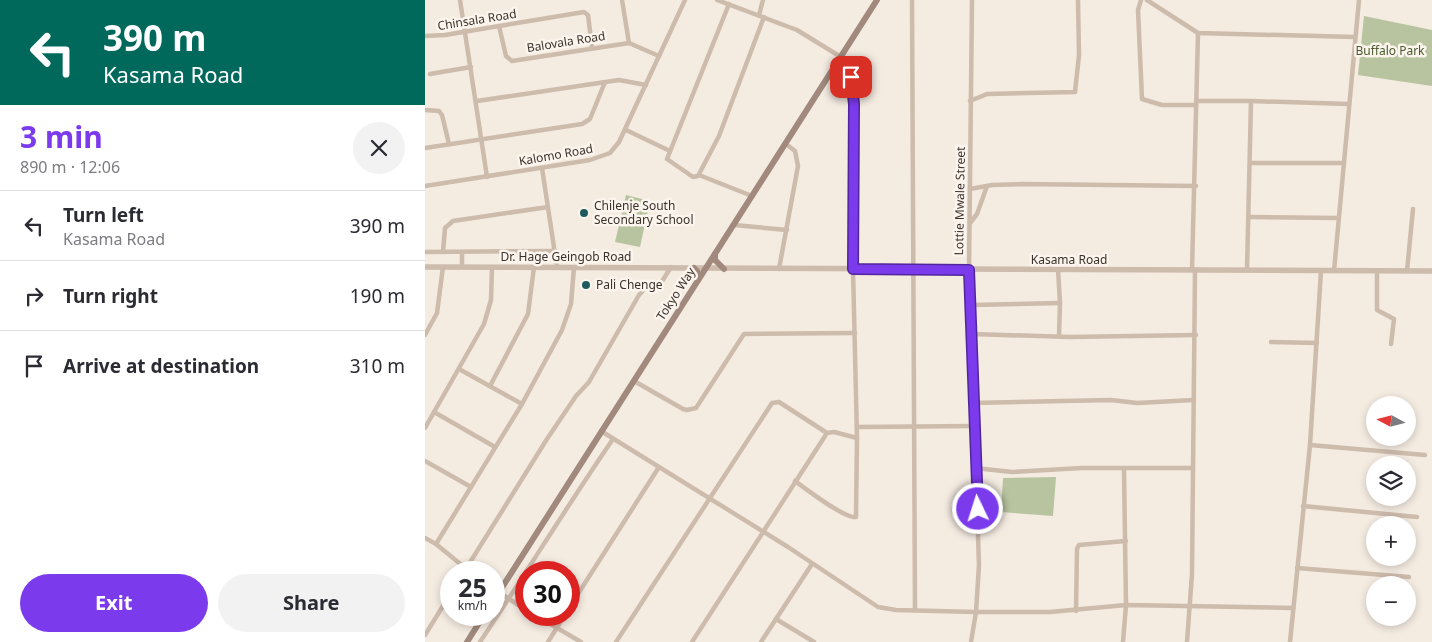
<!DOCTYPE html>
<html lang="en">
<head>
<meta charset="utf-8">
<style>
  :root { --surface:#fff; --page:#f2f2f3; --text:#2b2b33; --muted:#7c7c81; --line:#e1e1e2; --accent:#7c3aed }
  body { margin:0; font-family:"Noto Sans",sans-serif; background:var(--page); color:var(--text); height:100vh; display:flex; flex-direction:column; font-size:19px; white-space:nowrap }
  * { box-sizing:border-box; margin:0 }
  p { font-size:16px; color:var(--muted) }
  .icon { flex:none; width:28px; height:28px; fill:none; stroke:currentColor; stroke-width:2; stroke-linecap:round; stroke-linejoin:round }
  .map { position:relative; flex:1; overflow:hidden }
  .sheet { display:flex; flex-direction:column; background:var(--surface); width:425px }
  .sheet>* { flex:none }
  .guide { background:#00695c; color:#fff; overflow:hidden }
  .needle { width:32px; rotate:277deg }
  .controls { position:absolute; left:941px; top:396px; display:grid; gap:10px }
  .controls a { display:grid; place-items:center; width:50px; height:50px; border-radius:50%; background:var(--surface); box-shadow:0 2px 8px #0003; font-size:25px }
  .speed { position:absolute; left:15px; top:561px; display:flex; gap:10px; font-size:25px; font-weight:700; text-align:center }
  .speed>* { display:grid; place-content:center; width:65px; height:65px; border-radius:50%; background:var(--surface); box-shadow:0 2px 8px #0003; line-height:1 }
  .speed small { font-size:12px; font-weight:400 }
  .speed .limit { border:8px solid #d22; background:#fff; color:#111 }
  .pin { position:absolute; display:grid; place-items:center; width:42px; height:42px; color:#fff; margin:-21px; border-radius:10px; box-shadow:0 2px 8px #0006 }
  .me { position:absolute; width:55px; margin:-28px; rotate:356deg; stroke-linejoin:round; filter:drop-shadow(0 0 4px #0008) }
  .turn { display:flex; align-items:center; gap:18px; height:105px; padding:0 20px; font-size:22px }
  .turn .icon { width:65px; height:65px; stroke-width:2.5 }
  .turn b { display:block; font-size:35px; line-height:42px }
  .round { display:grid; place-items:center; flex:none; width:52px; height:52px; border-radius:26px; background:var(--page) }
  .overview { display:flex; align-items:center; justify-content:space-between; height:85px; padding:0 20px }
  h1 { font-size:30px; font-weight:700; line-height:38px; color:var(--accent) }
  .button { display:flex; gap:10px; margin-top:auto; padding:10px 20px }
  .button a { flex:1; height:58px; border-radius:30px; background:var(--accent); color:#fff; font-size:20px; font-weight:700; line-height:58px; text-align:center }
  .button a+a { background:var(--page); color:var(--text) }
  ul { padding:0; list-style:none }
  li { display:flex; align-items:center; gap:15px; height:70px; padding:0 20px; border-top:1px solid var(--line) }
  li div { flex:1 }
  li b { display:block; font-size:19px }
  li em { font-style:normal }
  main { display:flex; flex:1; min-height:0 }
  .map>svg:first-child { display:block }
  .green { fill:#b8c4a0 }
  .lines { fill:none; stroke-linecap:round; stroke-linejoin:round }
  .minor { stroke:#cdbbac; stroke-width:4.5 }
  .tertiary { stroke:#cdbbac; stroke-width:5.5 }
  .secondary { stroke:#a18a7d; stroke-width:6 }
  .route-casing { stroke:#51269a; stroke-width:12 }
  .route { stroke:#7c3aed; stroke-width:9 }
  .poi-dot { fill:#1f5a5e; stroke:#fbf5ee; stroke-width:2 }
  .labels { text-anchor:middle; stroke-width:5; stroke-linejoin:round; paint-order:stroke }
  .street-label { font-size:12px; fill:#3b302b; stroke:#fbf5ee }
  .park-label { font-size:12px; fill:#4a5a2e; stroke:#fbf5ee }
  .poi-label { font-size:12px; fill:#3b302b; stroke:#fbf5ee; text-anchor:start }
</style>
</head>
<body>
<main>
<section class="sheet">
<div class="guide">
<div class="turn"><svg class="icon" aria-label="left" viewBox="0 0 24 24"><path d="M17 20v-9H6M10 6l-5 5 5 5"/></svg><div><b>390 m</b>Kasama Road</div></div>
</div>
<div class="overview"><div><h1>3 min</h1><p>890 m · 12:06</p></div><a class="round"><svg class="icon" aria-label="close" viewBox="0 0 24 24"><path d="M6 6l12 12M18 6L6 18"/></svg></a></div>
<ul>
<li><svg class="icon" aria-label="left" viewBox="0 0 24 24"><path d="M17 20v-9H6M10 6l-5 5 5 5"/></svg><div><b>Turn left</b><p>Kasama Road</p></div><em>390 m</em></li>
<li><svg class="icon" aria-label="right" viewBox="0 0 24 24"><path d="M7 20v-9h11M14 6l5 5-5 5"/></svg><div><b>Turn right</b></div><em>190 m</em></li>
<li><svg class="icon" aria-label="arrive" viewBox="0 0 24 24"><path d="M6 21V4h12l-3 4 3 4H6"/></svg><div><b>Arrive at destination</b></div><em>310 m</em></li>
</ul>
<div class="button"><a>Exit</a><a>Share</a></div>
</section>
<div class="map">
<svg width="1007" height="642" viewBox="0 0 1007 642">
  <rect width="100%" height="100%" fill="#f4ebe1"/>
  <g class="green">
    <path d="M939,16L1007,30V86L933,75Z"/>
    <path d="M201,195L225,201L215,247L190,242Z"/>
    <path d="M631,477L628,516L576,512L578,478Z"/>
  </g>
  <g class="lines">
    <g class="minor">
      <path d="M35,0L62,177"/>
      <path d="M197,0L204,43"/>
      <path d="M292,0L372,30L416,57"/>
      <path d="M487,0L490,610"/>
      <path d="M716,0L713,10L717,99L737,105H771"/>
      <path d="M722,0L773,33L930,37"/>
      <path d="M304,4L242,159L268,177L273,176L294,136L339,17"/>
      <path d="M334,15L338,0"/>
      <path d="M74,26L81,56L87,61L204,43L234,56"/>
      <path d="M0,36L20,35L159,12L163,15L167,47"/>
      <path d="M5,74L46,67"/>
      <path d="M52,101L194,80L221,85"/>
      <path d="M545,101L562,94L650,92L654,55L653,0"/>
      <path d="M771,101H826L924,104"/>
      <path d="M0,110L14,111L17,115L24,144"/>
      <path d="M201,130L245,151"/>
      <path d="M0,148L157,124L165,119L180,82"/>
      <path d="M826,163H918"/>
      <path d="M117,168L132,267"/>
      <path d="M274,175L327,196"/>
      <path d="M0,186L165,160L185,153L194,142L260,0"/>
      <path d="M545,189L567,185L597,184L771,186"/>
      <path d="M825,217L913,218"/>
      <path d="M545,223L552,214L562,186"/>
      <path d="M309,225L362,230"/>
      <path d="M0,252L130,251"/>
      <path d="M18,252L20,228L28,221L123,207"/>
      <path d="M37,252V267"/>
      <path d="M354,269L373,166L370,151L361,144"/>
      <path d="M633,269L635,303L634,336"/>
      <path d="M767,270L773,33"/>
      <path d="M822,270L826,101"/>
      <path d="M909,271L934,0"/>
      <path d="M952,271V310L969,319L966,344"/>
      <path d="M982,271L988,209"/>
      <path d="M547,305L635,303"/>
      <path d="M546,334L645,337L771,335"/>
      <path d="M0,335L12,313L18,267"/>
      <path d="M846,342L892,343"/>
      <path d="M34,369L97,404"/>
      <path d="M209,381L258,409L262,410L271,408L319,334L430,333"/>
      <path d="M65,386L103,314L109,267"/>
      <path d="M547,403L686,400L712,403L769,400"/>
      <path d="M9,412L70,447"/>
      <path d="M432,427L548,426"/>
      <path d="M0,428L59,324L66,300L67,267"/>
      <path d="M176,431L363,547L453,607L471,610L551,612H625L701,605L868,608"/>
      <path d="M885,445L1000,455"/>
      <path d="M0,461L46,487"/>
      <path d="M550,468L587,472L657,468H768"/>
      <path d="M370,481C381,489 420,519 431,517L432,438L428,269L429,103L426,77L412,63"/>
      <path d="M878,506L992,517"/>
      <path d="M0,538L11,544L45,572"/>
      <path d="M11,544L97,404L137,330L146,304L149,267"/>
      <path d="M872,568L984,577"/>
      <path d="M39,572L122,439L151,396L164,382L214,295L221,287L236,283L246,267"/>
      <path d="M69,589L101,610"/>
      <path d="M144,608L234,467"/>
      <path d="M651,611L652,549L654,545L701,541"/>
      <path d="M110,615L156,642"/>
      <path d="M351,619L389,642"/>
      <path d="M0,635L26,593"/>
      <path d="M55,642C100,575 142,506 188,439"/>
      <path d="M123,642L140,615"/>
      <path d="M191,642L347,403L354,402L402,433L409,432L432,438"/>
      <path d="M267,642L402,433"/>
      <path d="M336,642L387,564"/>
      <path d="M546,642L551,612L554,565L544,270L547,0"/>
      <path d="M698,642L701,605L699,469"/>
      <path d="M762,642L767,574L770,270"/>
      <path d="M865,642L885,445L896,271"/>
    </g>
    <path class="tertiary" d="M0,267L1007,271"/>
    <g class="secondary">
      <path d="M290,254V260L299,269"/>
      <path d="M269,268L272,271L273,280"/>
      <path d="M69,600L452,0"/>
      <path d="M42,642L59,615"/>
    </g>
  </g>
  <g class="lines">
    <defs>
      <path id="route" d="M426,77L429,104L428,269L544,270L553,509"/>
    </defs>
    <use href="#route" class="route-casing"/>
    <use href="#route" class="route"/>
  </g>
  <g class="poi-dot">
    <circle cx="159" cy="213" r="5"/>
    <circle cx="161" cy="285" r="5"/>
  </g>
  <g class="labels">
    <g class="street-label">
      <text transform="translate(52 20) rotate(-9)" y="4">Chinsala Road</text>
      <text transform="translate(141 42) rotate(-9)" y="4">Balovala Road</text>
      <text transform="translate(131 155) rotate(-10)" y="4">Kalomo Road</text>
      <text transform="translate(535 201) rotate(-89)" y="4">Lottie Mwale Street</text>
      <text x="141" y="261">Dr. Hage Geingob Road</text>
      <text x="644" y="264">Kasama Road</text>
      <text transform="translate(251 294) rotate(-57)" y="4">Tokyo Way</text>
    </g>
    <g class="park-label">
      <text x="965" y="55">Buffalo Park</text>
    </g>
    <g class="poi-label">
      <text x="169" y="210">Chilenje South<tspan x="169" dy="14">Secondary School</tspan></text>
      <text x="171" y="289">Pali Chenge</text>
    </g>
  </g>
</svg>
<div class="controls">
<a><svg class="needle" viewBox="-14 -14 28 28"><path d="M0-13l5 13h-10z" fill="#e53935"/><path d="M0 13l5-13h-10z" fill="#7c7c81"/></svg></a>
<a><svg class="icon" aria-label="layers" viewBox="0 0 24 24"><path d="M12 4l9 5-9 5-9-5zM3 14l9 5 9-5"/></svg></a>
<a>+</a>
<a>−</a>
</div>
<div class="speed"><div>25<small>km/h</small></div><div class="limit">30</div></div>
<div class="pin" style="left:426px;top:77px;background:#d93025"><svg class="icon" aria-label="arrive" viewBox="0 0 24 24"><path d="M6 21V4h12l-3 4 3 4H6"/></svg></div>
<svg class="me" style="left:553px;top:509px" viewBox="-20 -20 40 40"><circle r="17" fill="#7c3aed" stroke="#fff" stroke-width="3"/><path d="M0-11L8 9 0 5-8 9z" fill="#fff"/></svg>
</div>
</main>
</body>
</html>
